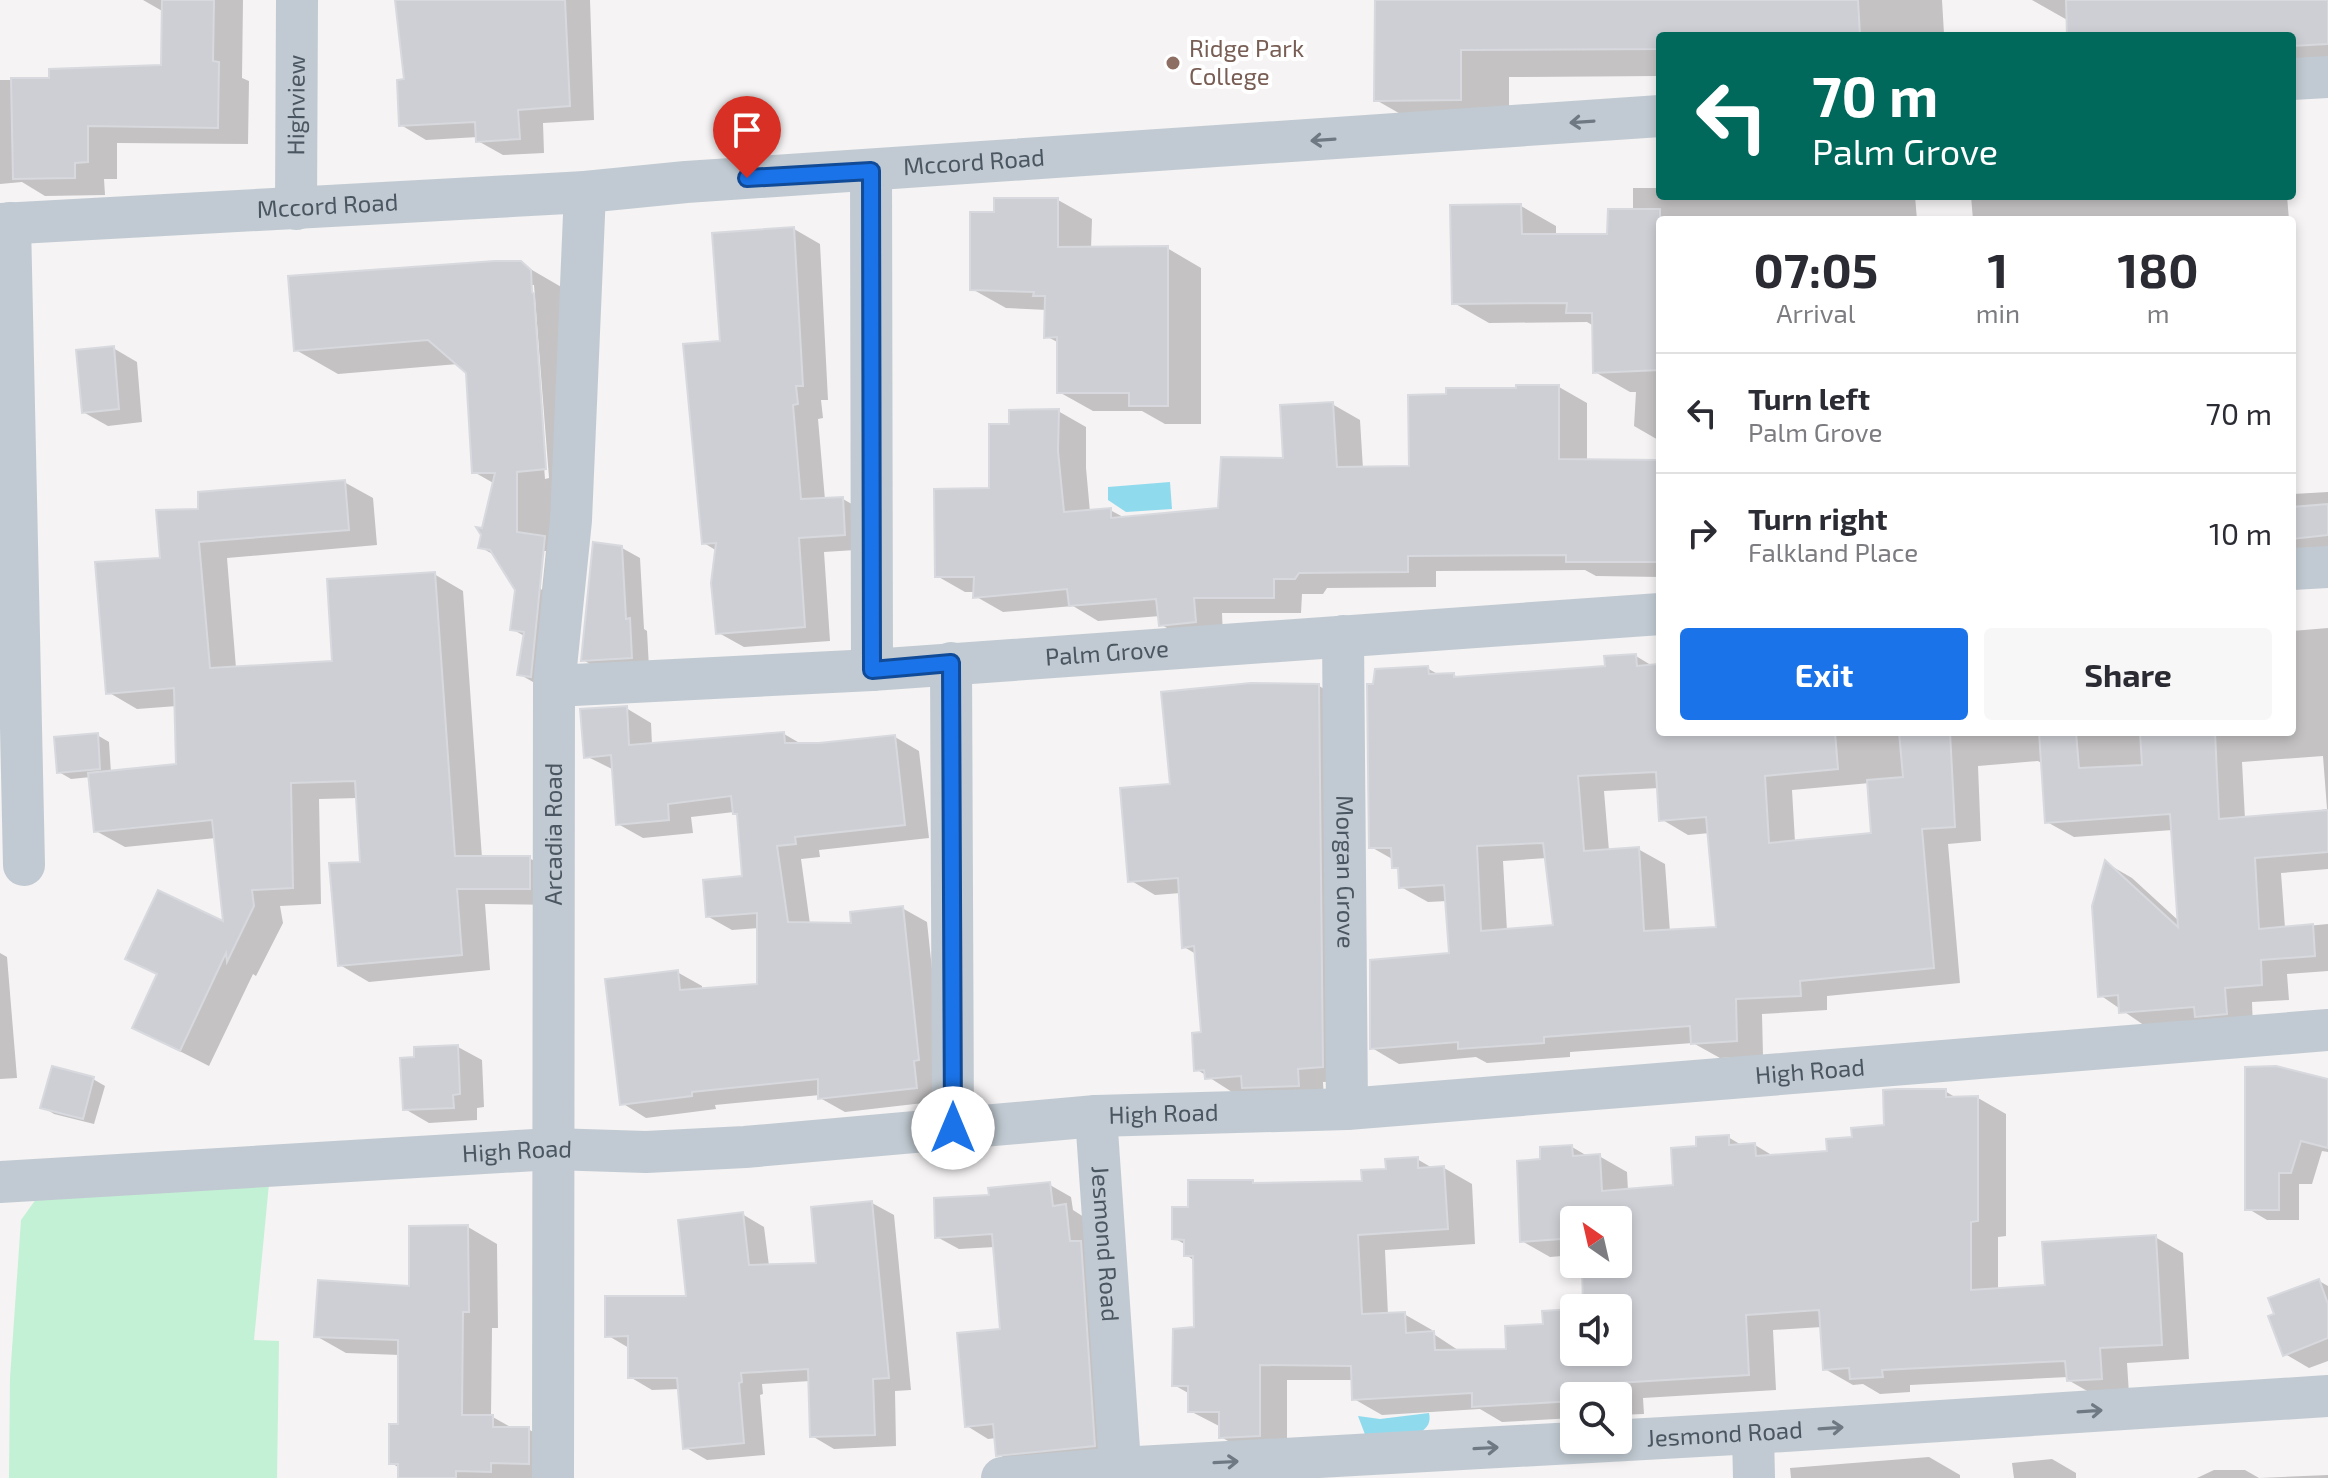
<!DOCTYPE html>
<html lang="en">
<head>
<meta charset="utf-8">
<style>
  :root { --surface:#fff; --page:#f7f7f7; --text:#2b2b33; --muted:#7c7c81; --line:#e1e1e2; --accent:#1a73e8 }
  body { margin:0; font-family:"Exo 2",sans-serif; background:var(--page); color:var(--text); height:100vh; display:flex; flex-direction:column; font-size:30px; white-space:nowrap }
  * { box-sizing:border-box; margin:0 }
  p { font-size:26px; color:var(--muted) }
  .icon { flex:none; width:44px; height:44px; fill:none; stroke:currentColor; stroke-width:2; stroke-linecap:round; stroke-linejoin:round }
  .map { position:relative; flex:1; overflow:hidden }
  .details { position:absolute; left:1656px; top:216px; width:640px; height:520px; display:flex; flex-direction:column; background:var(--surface); border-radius:8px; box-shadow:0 4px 12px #0003 }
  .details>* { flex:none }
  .top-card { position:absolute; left:1656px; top:32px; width:640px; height:168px; border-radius:8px; box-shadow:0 4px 12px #0003; background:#00695c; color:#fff; overflow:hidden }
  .needle { width:52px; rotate:326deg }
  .fabs { position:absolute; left:1560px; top:1206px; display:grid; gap:16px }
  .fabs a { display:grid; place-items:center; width:72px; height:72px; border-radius:8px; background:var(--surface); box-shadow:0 4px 12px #0003; font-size:40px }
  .pin { position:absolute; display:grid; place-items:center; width:68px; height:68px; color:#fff; margin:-82px -34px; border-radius:50% 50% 50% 0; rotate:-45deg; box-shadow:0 0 8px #0007 }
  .pin .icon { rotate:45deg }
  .me { position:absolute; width:88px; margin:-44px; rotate:0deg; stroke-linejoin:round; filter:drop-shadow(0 0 6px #0008) }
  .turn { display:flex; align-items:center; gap:28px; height:168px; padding:0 24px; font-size:36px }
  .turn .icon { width:104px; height:104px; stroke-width:2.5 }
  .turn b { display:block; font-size:56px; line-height:68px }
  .eta { display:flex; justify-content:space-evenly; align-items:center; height:136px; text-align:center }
  .eta b { font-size:48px; font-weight:700; line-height:56px }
  .cta { display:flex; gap:16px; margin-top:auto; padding:16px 24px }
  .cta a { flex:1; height:92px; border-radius:8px; background:var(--accent); color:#fff; font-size:32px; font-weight:700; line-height:92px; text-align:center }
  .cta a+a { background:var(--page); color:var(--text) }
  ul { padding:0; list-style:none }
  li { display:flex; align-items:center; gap:24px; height:120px; padding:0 24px; border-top:2px solid var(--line) }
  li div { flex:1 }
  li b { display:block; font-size:30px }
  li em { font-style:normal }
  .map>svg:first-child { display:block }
  .green { fill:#c3f1d5 }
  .water { fill:#90daee }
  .shadow { fill:#0003; fill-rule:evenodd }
  .building { fill:#cdcfd5; stroke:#d7d9de; stroke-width:2; fill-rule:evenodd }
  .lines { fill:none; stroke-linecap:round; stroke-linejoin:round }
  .minor { stroke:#c1cad2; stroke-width:42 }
  .oneway { stroke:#6e7983 }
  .route-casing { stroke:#114b97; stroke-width:20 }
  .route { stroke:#1a73e8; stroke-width:14 }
  .education-dot { fill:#8d6e63; stroke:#fff; stroke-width:3 }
  .labels { text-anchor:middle; stroke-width:8; stroke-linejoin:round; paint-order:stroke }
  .education-label { font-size:24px; fill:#785e54; stroke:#fff; text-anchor:start }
  .street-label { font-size:24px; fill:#4a5661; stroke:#fff }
</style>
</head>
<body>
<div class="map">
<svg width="2328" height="1478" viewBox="0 0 2328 1478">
  <rect width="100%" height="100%" fill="#f5f3f3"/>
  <path class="green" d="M270,1173L254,1340L279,1341L277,1478H9L10,1378L21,1220L39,1195Z"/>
  <g class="water">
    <path d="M1170,482L1172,509L1126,512L1108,500V487Z"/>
    <path d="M1429,1413C1431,1422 1428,1427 1420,1433L1366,1437L1358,1416L1380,1419Z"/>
  </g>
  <g class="shadow">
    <path d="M143,0H243L242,78L249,81L248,144L117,143V179H104L105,195L45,196L22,182L0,184V80H51L163,67L164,12Z"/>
    <path d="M397,0H590L594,120L543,123L544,153L503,155L478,141V137L426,140L401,125L406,81Z"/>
    <path d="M1377,0H1942L1944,34L1660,36V76L1509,77V127L1425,128L1376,100Z"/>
    <path d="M2032,0H2328V73L2292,75V36H2069V21Z"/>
    <path d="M1633,188H1660V196H1915L1917,220H1660V441L1634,426L1636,392H1630L1595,372L1594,326L1587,322L1489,323L1454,303L1521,206L1556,226V236H1609L1633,211Z"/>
    <path d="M1971,196H2287L2289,220H1973Z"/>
    <path d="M1058,200L1092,219L1091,249L1167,248L1201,268V424H1165L1142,411H1093L1059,392V343L1046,336L1047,310L1006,308L972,289L996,214Z"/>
    <path d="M794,229L820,244L828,400H821L823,418L818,419L825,500L843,499L869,514L871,549L824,552L830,641L744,647L717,632V551L704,543L722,342Z"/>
    <path d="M520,263L563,288L561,698L519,674L526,637L512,629L517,590L496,556L480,547L495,484L474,472L468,372L458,364L338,374L296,350ZM530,285H534L549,478L545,479ZM542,551H546L542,590L538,586Z"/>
    <path d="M113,348L137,362L142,422L108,426L83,412Z"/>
    <path d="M1559,387L1587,403V462L1660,463V577L1596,576L1585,570L1436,571V587L1327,588L1323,594H1302L1301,613H1222L1223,637L1188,640L1160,624V616L1098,621L1073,606L1003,612L975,596V592H965L937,576L991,490L1011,426L1058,411L1086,427V468L1090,512L1110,510L1125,518L1220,510L1285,460L1332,404L1360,420L1363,469L1411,468L1518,390Z"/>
    <path d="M344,482L373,498L377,545L227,558L236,668L334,663L434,574L463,591L482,858H529L558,874V905L485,904L490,970L369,982L340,965L363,864L358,798L319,799L321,904L280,906L283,923L256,976L253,974L209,1066L134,1028L159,976L128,958L225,924L216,838L125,847L96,831L91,777L71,779L59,772L97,735L109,742L111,773L178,765L177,706L137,709L108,692L162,559L200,510Z"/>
    <path d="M2292,485L2293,494L2328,492V559L2292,562Z"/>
    <path d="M622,548L640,558L644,629L647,631L649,668L601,670L583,660Z"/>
    <path d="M2328,628V869L2281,873L2285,928L2328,924V971L2287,974L2289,1000L2252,1002L2253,1029L2148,1028L2100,995L2106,863L2132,878L2180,922L2173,830L2074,837L2047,822L2043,764L2038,761L1978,766L1981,841L1948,844L1960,983L1827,996V1010L1762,1014L1763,1056L1720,1058L1693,1043L1570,1052V1057L1487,1063L1476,1057L1399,1064L1372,1048L1451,955L1447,901L1428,902L1401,887L1400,870L1394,867V860L1371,847L1427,668L1441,676L1454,675L1460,678L1607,668L1636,656L1654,667L1660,666V732H2292V631ZM2323,756L2327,809L2316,811V813L2245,819L2242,762ZM1870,783L1873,835L1795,842L1792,790ZM1659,788L1661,819L1688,835L1710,833L1718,929L1670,932L1665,864L1638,849L1609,851L1604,791ZM1547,858L1555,927L1507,931L1503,861Z"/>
    <path d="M1319,686L1344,700L1347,1081L1323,1082L1324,1100L1232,1092L1196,1069L1204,1034L1196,954L1184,947L1181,893L1155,895L1130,880L1172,786Z"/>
    <path d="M626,708L651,723L652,745L784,734L803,745L895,737L919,751L929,838L819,850L820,857L801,859L810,924L853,925L902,908L927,922L943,1073L941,1101L845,1112L820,1098V1095L715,1105L716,1109L646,1118L622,1103L677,972L702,986V990L759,985V928L732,930L707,916L744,878L739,815L734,812L691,817L693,833L643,838L618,824L614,770L586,756Z"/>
    <path d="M0,953L7,957L17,1078L0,1079Z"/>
    <path d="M458,1047L482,1060L484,1107L477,1108V1120L429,1123L405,1109L416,1059Z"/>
    <path d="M93,1079L105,1086L94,1124L54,1114L43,1107Z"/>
    <path d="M2328,1081V1152L2322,1151L2312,1184H2299V1220H2267L2247,1208Z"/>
    <path d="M1945,1091L1958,1099L1978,1098L2006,1114V1236L1998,1237V1290L2047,1287L2155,1237L2183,1253L2189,1359L2127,1363L2129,1394L2096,1396L2068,1380V1377L1910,1385V1392L1880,1394L1863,1384L1853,1385L1825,1369L1822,1327L1773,1330L1776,1390L1643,1398L1644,1414L1618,1415V1396H1574V1418L1502,1422L1480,1409L1382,1415L1354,1399L1353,1380H1287V1451L1249,1453L1221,1437V1427L1190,1411V1394L1174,1385L1196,1329L1195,1261L1186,1255V1245L1174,1238L1190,1209L1252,1182L1258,1185L1364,1183L1417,1159L1434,1169L1444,1168L1472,1184L1475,1244L1385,1250L1388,1315L1404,1314L1432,1330V1333L1461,1352L1508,1351L1545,1326L1574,1311V1352H1618V1308H1585L1584,1264H1618V1220H1574V1255L1550,1257L1522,1241L1542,1161L1572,1147L1589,1157L1599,1156L1627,1172L1628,1191L1675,1187L1698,1148L1728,1137L1743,1146L1755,1145L1775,1157L1829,1153L1854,1139L1886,1127Z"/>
    <path d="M1050,1185L1071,1197L1073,1210L1087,1219L1116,1457L1019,1467L998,1454L996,1438L988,1439L967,1426L1002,1331L995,1247L959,1249L937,1237L991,1197Z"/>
    <path d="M872,1203L894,1215L911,1390L895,1391L896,1446L834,1449L812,1436L810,1381L762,1384L763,1394L760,1395L765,1455L707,1460L685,1447L680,1389L652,1390L630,1377L629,1348L607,1335L688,1298L742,1214L764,1227L769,1266L818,1265Z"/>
    <path d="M468,1227L497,1244L498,1328H492L491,1416L514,1429H528L558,1446V1478H400V1468L391,1463L400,1426V1355L346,1353L316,1336L411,1288Z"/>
    <path d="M2319,1281L2328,1286V1361L2309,1368L2285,1354Z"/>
    <path d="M1929,1457L1960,1475V1478H1791L1790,1468Z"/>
    <path d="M2052,1459L2076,1473V1478H2014L2012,1463Z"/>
    <path d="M2214,1470H2245L2259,1478L2328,1475V1478H2197Z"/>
  </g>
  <g class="building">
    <path d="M162,0H214L213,61L219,62L218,128L88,126V162L75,163V178L13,179L11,78H49V69L161,65Z"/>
    <path d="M395,0H565L570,106L518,110L520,139L476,142L475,122L399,126L397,80L404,79Z"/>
    <path d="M1375,0H1858L1860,36H1660V49L1461,50V100L1374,101Z"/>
    <path d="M2066,0H2328V44L2292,46V36H2067Z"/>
    <path d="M994,198H1058V247L1168,246V406H1129V393H1057V337L1044,338L1045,296H1033L1034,292L970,290V212H994Z"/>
    <path d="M1521,204L1522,234H1607L1608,209H1660V370L1593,373L1592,313H1566L1567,303L1452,304L1450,205Z"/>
    <path d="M794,227L803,386H796L798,404L793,405L801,499L843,497L845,535L799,538L805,627L716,634L711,583L716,543L702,544L683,344L720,341L712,233Z"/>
    <path d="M495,261H521L531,270L532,292L534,294L546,469L517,472V532L545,536L531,677L517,675L524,632L510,630L515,590L490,550L478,548L481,535L476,527L482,528L495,473H472L466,373L428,340L294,351L288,276Z"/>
    <path d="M114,346L119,409L82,413L76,350Z"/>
    <path d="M1516,385H1559V459L1658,460L1657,562H1566V555L1408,556V572L1299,573L1295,579H1274V598H1194L1196,622L1159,626L1156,599L1069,606L1067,589L973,598L974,577H935L934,489L989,488V424H1009V410L1059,409L1058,451L1064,512L1111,508V518L1218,508L1221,457L1283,458L1280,405L1333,402L1337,467L1409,466L1408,395L1446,394V388H1516Z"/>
    <path d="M345,480L349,530L199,542L210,668L332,661L327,579L435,572L455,856H530V889H457L462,955L338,966L329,863L360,862L355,781L291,783L293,888L252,890L254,906L227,962L226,953L180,1051L132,1028L157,974L125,959L158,890L223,921L212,820L94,832L88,773L176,764L174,688L106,694L95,562L160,558L156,510L198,509V492Z"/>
    <path d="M2328,504V535L2292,539V507Z"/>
    <path d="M593,542L622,546L626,619L630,618L632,658L581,661Z"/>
    <path d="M1636,654L1637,666L1658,664L1660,732H1835L1838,769L1765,776L1769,843L1871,833L1867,780L1903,777L1899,732H1950L1955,827L1922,829L1934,968L1800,981L1801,996L1736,999L1737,1041L1691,1044L1690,1026L1544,1037V1043L1458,1049V1042L1370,1049V960L1449,953L1444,885L1399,888L1398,868H1392L1391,848H1369L1367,684H1373L1375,669L1428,666L1429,674L1454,673V677L1605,666L1604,656ZM1656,772L1659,821L1706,817L1716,927L1644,931L1639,847L1584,851L1578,776ZM1543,843L1553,925L1481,931L1477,846Z"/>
    <path d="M1251,683L1319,684L1323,1067L1298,1069L1299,1086L1242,1088L1241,1076L1205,1079L1204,1070L1194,1071L1192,1033L1201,1032L1194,946L1182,948L1178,878L1128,882L1120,788L1170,784L1161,692Z"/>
    <path d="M627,706L629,745L784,732L785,743H819L895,735L905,825L795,837L796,844L777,846L788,922L851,923L850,912L903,906L919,1060L914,1061L917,1088L818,1099V1079L692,1092V1096L620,1105L605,979L678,970L680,990L757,984V913L706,917L703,880L742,876L737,814H733L731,796L668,804L669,820L616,825L611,755L584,758L580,709Z"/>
    <path d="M2039,732H2076L2079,768L2142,765L2140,732H2215L2219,819L2328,810V852L2255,858L2259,929L2313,924L2315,956L2261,960L2262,985L2225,988L2227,1014L2195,1017L2194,1007L2119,1013L2118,995L2098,997L2092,906L2105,860L2178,927L2170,814L2045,823Z"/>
    <path d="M98,733L100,769L57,773L54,737Z"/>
    <path d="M458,1045L460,1094L453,1095L454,1108L403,1110L400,1058L414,1057V1047Z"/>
    <path d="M52,1066L94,1077L83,1119L40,1108Z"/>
    <path d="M2276,1066L2328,1079V1148L2301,1141L2291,1173H2279V1210H2245V1067Z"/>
    <path d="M1897,1089H1946V1097L1978,1096V1221L1971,1222V1290L2045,1285L2042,1242L2156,1235L2162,1345L2100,1348L2102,1379L2067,1381L2065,1361L1882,1370L1883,1377L1850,1379L1849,1368L1823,1370L1819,1310L1746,1315L1749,1375L1616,1383V1396H1574V1401L1472,1407V1393L1352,1400L1351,1366L1260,1365V1436L1219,1438V1412H1188V1386H1172L1173,1329L1194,1327L1193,1256H1184V1240L1172,1239V1207H1188V1180H1253V1183L1362,1181L1361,1170L1386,1169L1385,1159L1418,1157V1168L1444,1166L1448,1229L1358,1235L1362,1314L1405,1312L1406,1333L1434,1331L1435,1350L1506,1349L1505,1326L1543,1324L1542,1311L1574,1309V1352H1618V1308H1583L1582,1264H1618V1220H1574V1238L1520,1242L1517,1161L1540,1159V1147L1572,1145L1573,1156L1600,1154L1602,1191L1673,1185L1671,1148L1696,1146V1137L1729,1135V1145L1755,1143L1756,1156L1827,1151L1826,1139L1852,1137L1851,1128L1884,1125L1883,1090Z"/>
    <path d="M1050,1182L1053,1206L1066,1204L1070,1241H1081L1095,1446L996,1456L993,1424L965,1427L957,1333L1000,1329L992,1234L935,1238L934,1198L989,1195L988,1188Z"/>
    <path d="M872,1201L889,1378L873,1379L875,1435L810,1437L808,1369L741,1373L742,1382L739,1383L744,1443L683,1449L677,1378H628V1336L605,1337V1296H686L678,1220L743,1212L749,1265L816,1263L811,1207Z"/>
    <path d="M468,1225L469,1312H463L462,1415H493V1427H529V1464L491,1463V1472L456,1471V1478H398V1464H389V1424H398V1340L314,1337L318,1280L409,1286V1226Z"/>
    <path d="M2319,1279L2328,1304V1338L2283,1356L2268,1316L2274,1314L2268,1298Z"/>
  </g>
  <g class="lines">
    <g class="minor">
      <path d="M2292,79L2328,77"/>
      <path d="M871,171L872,670"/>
      <path id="s1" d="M296,209L297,0"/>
      <path d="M10,223L24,865"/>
      <path id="s2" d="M0,224L585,192L686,182L1660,116"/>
      <path d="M2292,569L2328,567"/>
      <path id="s3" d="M1343,636L1347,1109"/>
      <path d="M951,663L953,1128"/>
      <path id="s4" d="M554,686L872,670L1660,614"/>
      <path id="s5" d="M1096,1116L1121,1478"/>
      <path id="s6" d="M0,1182L552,1149L646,1152L745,1147L1096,1116L1347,1109L2328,1030"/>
      <path d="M1753,1433L1754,1478"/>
      <path id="s7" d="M553,1478L554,686L571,520L585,192"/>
      <path id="s8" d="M1002,1478L1120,1468L1753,1433L2328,1396"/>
    </g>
  </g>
  <defs><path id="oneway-shaft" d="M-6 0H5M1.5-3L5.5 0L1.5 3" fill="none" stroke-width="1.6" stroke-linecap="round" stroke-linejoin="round" transform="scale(2)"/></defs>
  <g class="oneway">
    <use href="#oneway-shaft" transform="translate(1582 122) rotate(176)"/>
    <use href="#oneway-shaft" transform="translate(1323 140) rotate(176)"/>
    <use href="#oneway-shaft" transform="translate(2090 1411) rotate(-4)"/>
    <use href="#oneway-shaft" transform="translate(1831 1428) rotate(-4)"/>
    <use href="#oneway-shaft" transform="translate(1486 1448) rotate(-3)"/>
    <use href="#oneway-shaft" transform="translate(1226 1462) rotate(-3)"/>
  </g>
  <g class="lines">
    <defs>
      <path id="route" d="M747,178L871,171L872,670L951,663L953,1128"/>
    </defs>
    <use href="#route" class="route-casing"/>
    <use href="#route" class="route"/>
  </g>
  <circle class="education-dot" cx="1173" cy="63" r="8"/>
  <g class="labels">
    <g class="education-label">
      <text x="1189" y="57">Ridge Park<tspan x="1189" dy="28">College</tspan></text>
    </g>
    <g class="street-label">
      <text dy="8" stroke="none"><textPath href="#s1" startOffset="104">Highview</textPath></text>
      <text dy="8" stroke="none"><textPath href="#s2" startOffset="976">Mccord Road</textPath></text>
      <text dy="8" stroke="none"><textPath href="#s2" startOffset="328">Mccord Road</textPath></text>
      <text dy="8" stroke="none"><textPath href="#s4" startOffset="554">Palm Grove</textPath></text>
      <text dy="8" stroke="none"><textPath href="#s7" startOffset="644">Arcadia Road</textPath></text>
      <text dy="8" stroke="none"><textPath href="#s3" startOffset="236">Morgan Grove</textPath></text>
      <text dy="8" stroke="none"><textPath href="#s6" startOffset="1814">High Road</textPath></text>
      <text dy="8" stroke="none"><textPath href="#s6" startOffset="1166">High Road</textPath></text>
      <text dy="8" stroke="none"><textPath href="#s6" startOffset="518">High Road</textPath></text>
      <text dy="8" stroke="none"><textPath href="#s5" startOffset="128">Jesmond Road</textPath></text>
      <text dy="8" stroke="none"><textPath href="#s8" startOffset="724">Jesmond Road</textPath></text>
    </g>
  </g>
</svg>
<div class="fabs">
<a><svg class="needle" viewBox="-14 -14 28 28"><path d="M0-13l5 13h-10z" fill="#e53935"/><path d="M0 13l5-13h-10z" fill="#7c7c81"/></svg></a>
<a><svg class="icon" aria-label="sound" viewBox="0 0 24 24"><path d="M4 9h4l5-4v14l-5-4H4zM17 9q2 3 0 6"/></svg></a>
<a><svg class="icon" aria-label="search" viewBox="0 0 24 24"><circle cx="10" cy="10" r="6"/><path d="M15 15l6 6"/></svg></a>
</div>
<div class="pin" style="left:747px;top:178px;background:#d93025"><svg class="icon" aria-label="arrive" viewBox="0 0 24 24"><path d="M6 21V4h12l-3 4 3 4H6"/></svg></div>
<svg class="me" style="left:953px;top:1128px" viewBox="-20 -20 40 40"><circle r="19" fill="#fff"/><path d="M0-13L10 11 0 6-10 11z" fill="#1a73e8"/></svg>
<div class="top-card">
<div class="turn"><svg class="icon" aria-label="left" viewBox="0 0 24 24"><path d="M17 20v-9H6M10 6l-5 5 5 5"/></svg><div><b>70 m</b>Palm Grove</div></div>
</div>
<section class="details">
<div class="eta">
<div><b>07:05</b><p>Arrival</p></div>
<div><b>1</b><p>min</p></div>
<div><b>180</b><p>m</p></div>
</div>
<ul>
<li><svg class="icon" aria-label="left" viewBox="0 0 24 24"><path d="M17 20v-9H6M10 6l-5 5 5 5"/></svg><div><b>Turn left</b><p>Palm Grove</p></div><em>70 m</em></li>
<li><svg class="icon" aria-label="right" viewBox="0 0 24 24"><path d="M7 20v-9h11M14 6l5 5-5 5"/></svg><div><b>Turn right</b><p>Falkland Place</p></div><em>10 m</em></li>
</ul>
<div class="cta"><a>Exit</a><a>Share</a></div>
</section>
</div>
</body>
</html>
